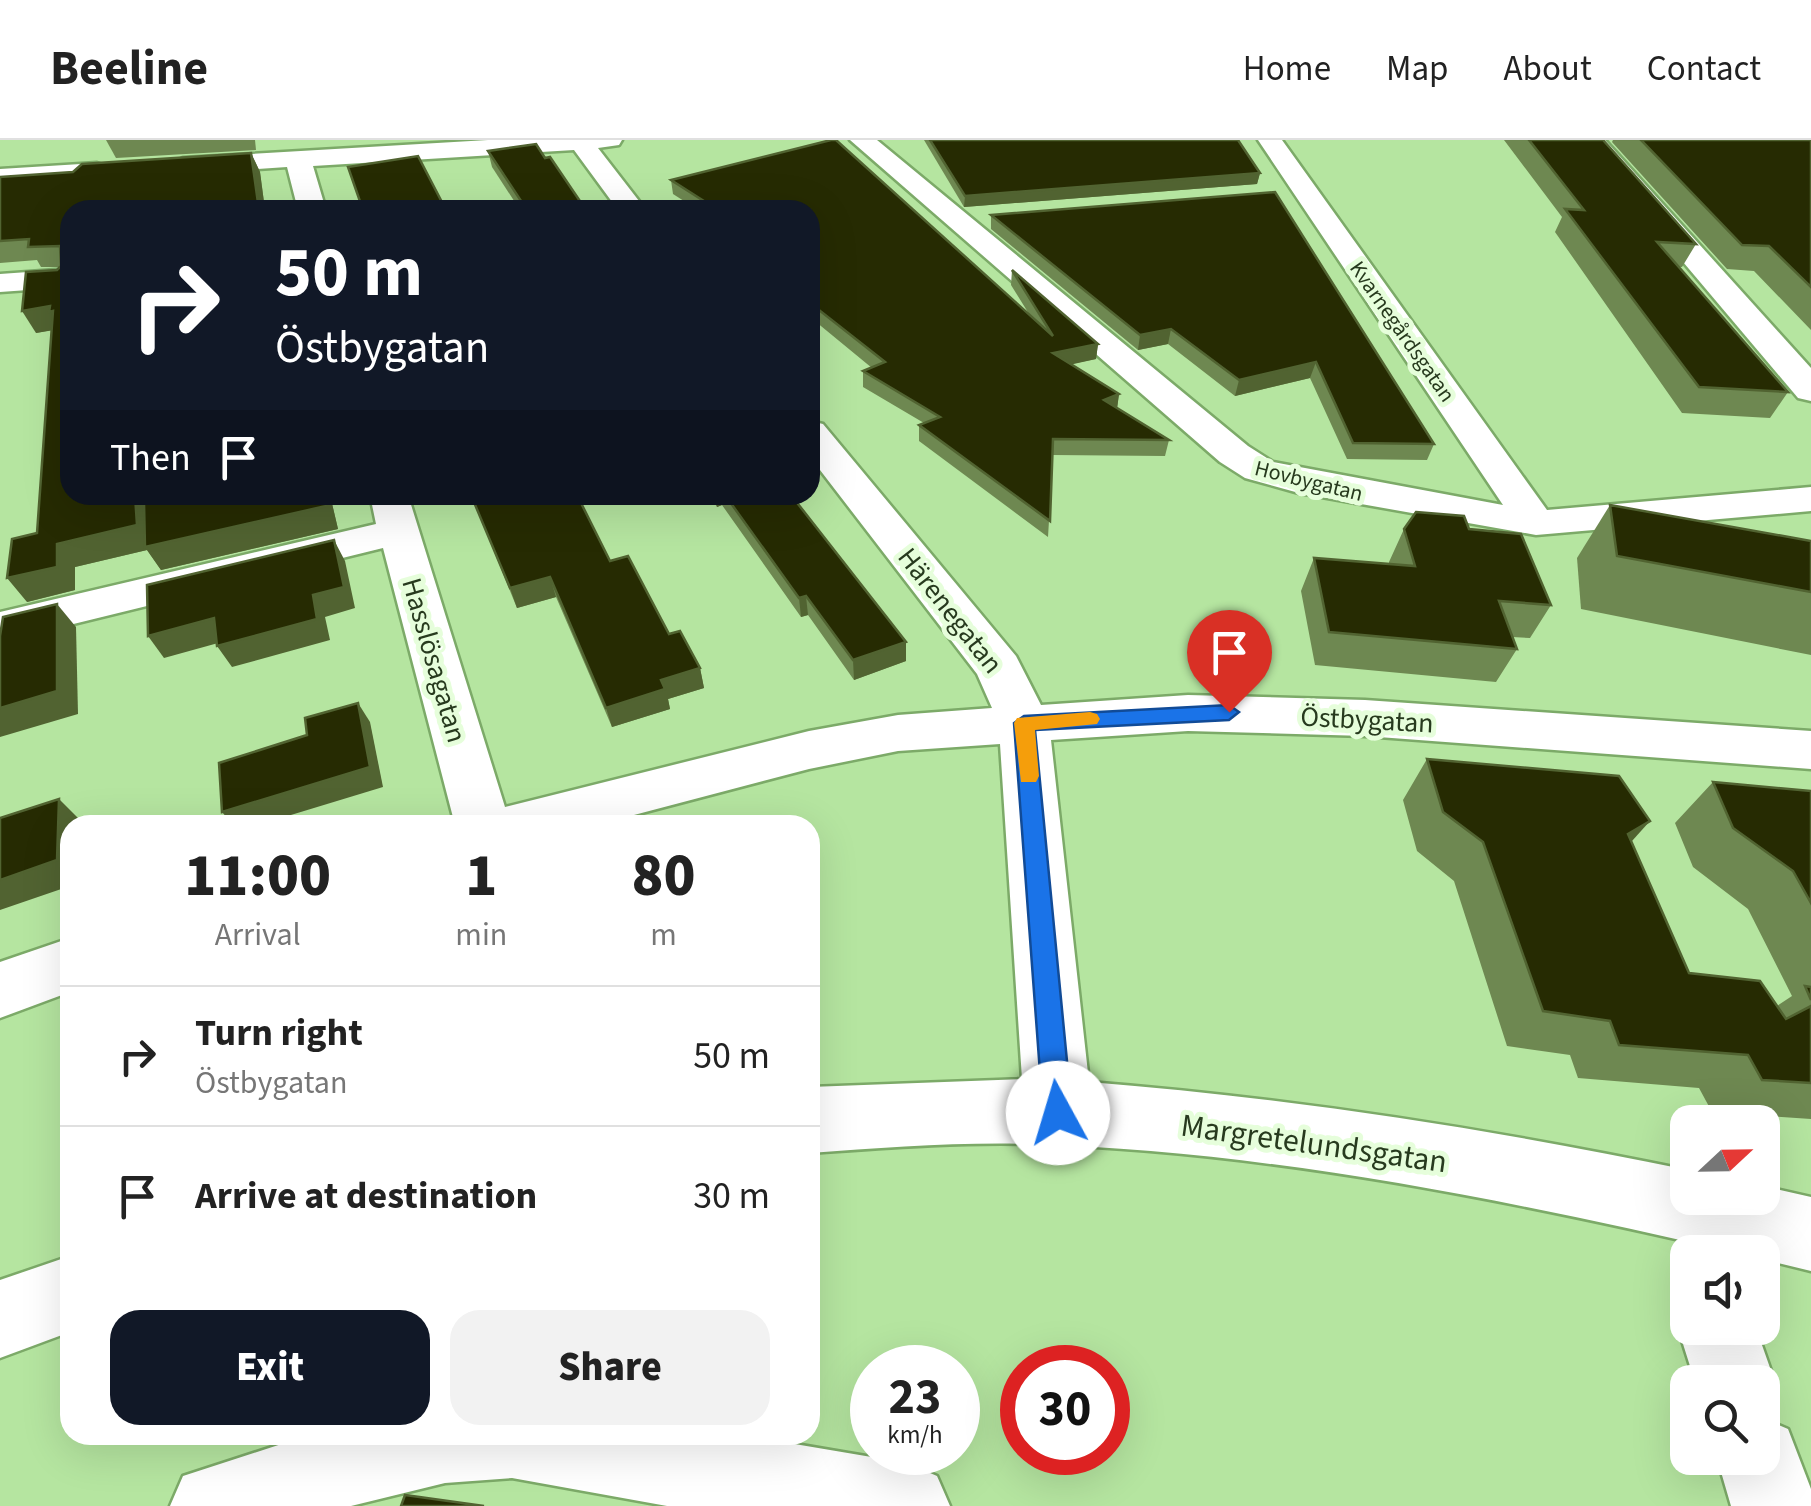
<!DOCTYPE html>
<html lang="en">
<head>
<meta charset="utf-8">
<style>
  :root { --surface:#fff; --page:#f2f2f2; --text:#222; --muted:#767676; --line:#e0e0e0; --accent:#111827 }
  body { margin:0; font-family:"Source Sans 3",sans-serif; background:var(--page); color:var(--text); height:100vh; display:flex; flex-direction:column; font-size:38px; white-space:nowrap }
  * { box-sizing:border-box; margin:0 }
  p { font-size:32px; color:var(--muted) }
  .icon { flex:none; width:55px; height:55px; fill:none; stroke:currentColor; stroke-width:2; stroke-linecap:round; stroke-linejoin:round }
  .map { position:relative; flex:1; overflow:hidden }
  .details { position:absolute; left:60px; top:675px; width:760px; height:630px; display:flex; flex-direction:column; background:var(--surface); border-radius:30px; box-shadow:0 10px 40px #0002 }
  .details>* { flex:none }
  .banner { position:absolute; left:60px; top:60px; width:760px; height:305px; border-radius:30px; box-shadow:0 10px 40px #0002; background:#111827; color:#fff; overflow:hidden }
  .needle { width:65px; rotate:68deg }
  .tools { position:absolute; left:1670px; top:965px; display:grid; gap:20px }
  .tools a { display:grid; place-items:center; width:110px; height:110px; border-radius:20px; background:var(--surface); box-shadow:0 10px 40px #0002; font-size:50px }
  .speed { position:absolute; left:850px; top:1205px; display:flex; gap:20px; font-size:50px; font-weight:700; text-align:center }
  .speed>* { display:grid; place-content:center; width:130px; height:130px; border-radius:50%; background:var(--surface); box-shadow:0 10px 40px #0002; line-height:1 }
  .speed small { font-size:25px; font-weight:400 }
  .speed .limit { border:15px solid #d22; background:#fff; color:#111 }
  .pin { position:absolute; display:grid; place-items:center; width:85px; height:85px; color:#fff; margin:-102px -42px; border-radius:50% 50% 50% 0; rotate:-45deg; box-shadow:0 0 10px #0007 }
  .pin .icon { rotate:45deg }
  .me { position:absolute; width:110px; margin:-55px; rotate:354deg; stroke-linejoin:round; filter:drop-shadow(0 0 8px #0008) }
  .turn { display:flex; align-items:center; gap:35px; height:210px; padding:0 50px; font-size:45px }
  .turn .icon { width:130px; height:130px; stroke-width:2.5 }
  .turn b { display:block; font-size:70px; line-height:85px }
  .then { display:flex; align-items:center; height:95px; padding:0 50px; background:#0003; gap:20px; font-size:38px }
  .eta { display:flex; justify-content:space-evenly; align-items:center; height:170px; text-align:center }
  .eta b { font-size:60px; font-weight:800; line-height:70px }
  .action { display:flex; gap:20px; margin-top:auto; padding:20px 50px }
  .action a { flex:1; height:115px; border-radius:30px; background:var(--accent); color:#fff; font-size:40px; font-weight:800; line-height:115px; text-align:center }
  .action a+a { background:var(--page); color:var(--text) }
  ul { padding:0; list-style:none }
  li { display:flex; align-items:center; gap:30px; height:140px; padding:0 50px; border-top:2px solid var(--line) }
  li div { flex:1 }
  li b { display:block; font-size:38px }
  li em { font-style:normal }
  header { display:flex; align-items:center; gap:60px; box-sizing:border-box; height:140px; padding:0 50px; background:var(--surface); border-bottom:2px solid var(--line) }
  header strong { font-size:48px }
  nav { display:flex; gap:55px; margin-inline-start:auto; font-size:35px }
  .map>svg:first-child { display:block }
  .lines { fill:none; stroke-linecap:round; stroke-linejoin:round }
  .minor-casing { stroke:#7caa68; stroke-width:5 }
  .minor { fill:#fff; fill-rule:evenodd }
  .wall { fill:#6e8851 }
  .shaded-wall { fill:#516331 }
  .building { fill:#262b02; stroke:#516331; stroke-width:2.5 }
  .route { fill:#1a73e8; stroke:#114b97; stroke-width:2.5 }
  .slow { fill:#f59e0b }
  .labels { text-anchor:middle; stroke-width:10; stroke-linejoin:round; paint-order:stroke }
  .far-street-label { font-size:22px; fill:#273a1e; stroke:#e6fedb }
  .street-label { font-size:28px; fill:#273a1e; stroke:#e6fedb }
  .near-street-label { font-size:32px; fill:#273a1e; stroke:#e6fedb }
</style>
</head>
<body>
<header>
<strong>Beeline</strong>
<nav><a>Home</a><a>Map</a><a>About</a><a>Contact</a></nav>
</header>
<div class="map">
<svg width="1811" height="1366" viewBox="0 0 1811 1366">
  <rect width="100%" height="100%" fill="#b5e5a0"/>
  <g class="lines">
    <defs>
      <g id="minor">
        <path d="M488,0H622L619,5L598,8L646,70H618L574,10L313,26L326,70H298L287,27L183,34L170,26L183,18Z"/>
        <path d="M850,0H877L1248,306L1273,322L1503,365L1258,0H1282L1547,370L1811,347V371L1536,395L1299,353L1245,338L1220,322Z"/>
        <path d="M1580,0H1605L1811,228V261L1798,258Z"/>
        <path d="M97,23L106,26L110,31L106,36L0,45V29Z"/>
        <path d="M70,129V147L0,152V134Z"/>
        <path d="M810,281L823,284L1016,516L1041,565L1188,555L1365,560L1811,591V629L1365,596L1188,591L1051,600L1089,942C1290,958 1490,989 1688,1030V1058H1762V1046L1811,1057V1131L1762,1119V1112H1733C1504,1059 1265,1011 1030,1004C956,1002 883,1008 810,1013V947L1022,939L1000,604L898,611L809,629L596,685H455L383,408L0,502V472L376,384L370,355H408L505,667L809,591L898,575L992,568L977,534L810,317Z"/>
        <path d="M70,798V852L0,878V822Z"/>
        <path d="M70,1116V1192L0,1218V1140Z"/>
        <path d="M1688,1166V1188H1756L1775,1242L1763,1270L1762,1242H1695L1678,1188Z"/>
        <path d="M1762,1278L1788,1289L1811,1349V1366H1731L1717,1318H1762Z"/>
        <path d="M309,1295H742L907,1323L937,1336L950,1366H667L512,1338L445,1343L351,1366H170L183,1336Z"/>
      </g>
    </defs>
    <use href="#minor" class="minor-casing"/>
    <use href="#minor" class="minor"/>
  </g>
  <g class="wall">
    <path d="M106,0H255L256,10L116,18Z"/>
    <path d="M831,0H836L1029,174L1011,145L1012,130L1098,204L1096,219L1071,224L1119,254L1117,268L1169,300L1165,316L1053,315L1048,397L919,301V285L924,283L863,247V231L872,228L810,177V70H698L673,54L671,40Z"/>
    <path d="M924,0H1238L1260,33L1257,44L964,67Z"/>
    <path d="M1504,0H1603L1696,104L1682,127H1679L1788,252L1770,278L1682,273L1555,92L1562,77Z"/>
    <path d="M1613,0H1811V190L1754,131L1727,129L1612,2Z"/>
    <path d="M488,11L545,18L586,70H520L492,27Z"/>
    <path d="M251,13L260,32L265,70H70V355H150V361L178,355H330L338,389L161,430L147,410L75,427V450L27,462L37,393L52,190L36,193L57,130L60,127H41L37,120L0,123V37L73,32Z"/>
    <path d="M1275,52L1434,304L1427,320L1347,319L1310,238L1235,256L1168,204L1138,210L991,89V75Z"/>
    <path d="M471,355L610,421L669,494L700,528L704,548L668,559L670,569L612,587L556,457L517,468Z"/>
    <path d="M710,355H791L906,502V521L854,540L808,475L801,477L722,365L717,367Z"/>
    <path d="M1610,365L1811,401V515L1581,469L1577,418Z"/>
    <path d="M1404,389H1469L1551,465L1530,498L1512,497L1517,509L1496,542L1315,525L1301,451L1314,418L1389,424V422Z"/>
    <path d="M1427,619L1631,702L1689,833L1777,866L1792,856L1748,769L1693,727L1675,683L1713,642L1811,651V979L1712,972L1699,948L1578,938L1570,915L1507,906L1454,741L1417,711L1403,660Z"/>
  </g>
  <g class="shaded-wall">
    <path d="M251,13L260,32L265,70H259Z"/>
    <path d="M1260,33L1257,44L964,67L965,56Z"/>
    <path d="M50,166L60,189L36,193L22,171Z"/>
    <path d="M1171,189L1168,204L1138,210L1140,195Z"/>
    <path d="M1098,204L1096,219L1051,229L1053,213Z"/>
    <path d="M1316,222L1310,238L1235,256L1239,240Z"/>
    <path d="M1119,254L1117,269L1104,260Z"/>
    <path d="M135,355H150L153,405L323,355H330L338,389L161,430L147,410L75,427V450L27,462L7,438L57,404Z"/>
    <path d="M715,355H720L722,365L717,367Z"/>
    <path d="M334,400L345,421L355,468L325,477L330,500L232,527L217,506L313,455Z"/>
    <path d="M550,437L556,457L517,468L510,448Z"/>
    <path d="M806,456L808,475L801,477L799,458Z"/>
    <path d="M57,464L76,487L78,574L0,597V568Z"/>
    <path d="M214,478L229,500L164,518L148,496Z"/>
    <path d="M906,502V521L854,540L853,520Z"/>
    <path d="M700,528L704,548L668,559L670,569L612,587L606,568L661,540Z"/>
    <path d="M358,563L370,582L383,647L258,685H233L222,672Z"/>
    <path d="M59,659L81,681V685H70V746L0,770V740Z"/>
    <path d="M1650,681L1614,721L1628,694Z"/>
  </g>
  <g class="building">
    <path d="M831,0H836L1053,196L1012,130L1098,204L1053,213L1119,254L1104,260L1169,300L1053,299L1050,381L919,285L940,277L863,231L885,222L810,163V70H718L671,40Z"/>
    <path d="M930,0H1238L1260,33L965,56Z"/>
    <path d="M1529,0H1603L1696,104L1657,102L1788,252L1699,247L1565,69L1584,70Z"/>
    <path d="M1641,0H1811V147L1769,106L1742,105Z"/>
    <path d="M536,4L545,18L550,17L586,70H527L488,11Z"/>
    <path d="M251,13L259,70H70V355H135L137,385L57,404V427L7,438L12,399L37,393L53,171L49,172L50,166L22,171L26,132L57,130L61,126L60,106L28,107L29,99L0,101V37L73,32L82,24Z"/>
    <path d="M418,16L446,70H363L348,27Z"/>
    <path d="M1275,52L1434,304L1353,303L1316,222L1239,240L1171,189L1140,195L991,75Z"/>
    <path d="M177,355H323L326,366L145,407L144,363Z"/>
    <path d="M471,355H577L610,421L628,416L669,494L680,491L700,528L661,540L665,549L606,568L550,437L510,448Z"/>
    <path d="M725,355H791L906,502L853,520L806,456L799,458Z"/>
    <path d="M1610,365L1811,401V452L1617,416Z"/>
    <path d="M1416,372L1464,376L1469,389L1521,394L1551,465L1499,461L1517,509L1329,492L1314,418L1415,426L1404,389Z"/>
    <path d="M334,400L344,447L313,455L317,479L217,506L214,478L148,496L147,445Z"/>
    <path d="M57,464V551L0,568V496L3,477Z"/>
    <path d="M358,563L370,627L222,672L219,623L307,595L305,578Z"/>
    <path d="M1427,619L1619,636L1650,681L1628,694L1689,833L1760,841L1786,879L1811,866V943L1762,940L1748,915L1619,905L1610,881L1543,871L1483,702L1443,672Z"/>
    <path d="M1713,642L1811,651V763L1793,731L1733,688Z"/>
    <path d="M59,659L57,720L0,740V678Z"/>
    <path d="M1805,846L1811,847V860Z"/>
    <path d="M405,1355L484,1366H401Z"/>
  </g>
  <path class="route" d="M1229,565L1239,572L1229,580L1035,590L1072,973L1067,983L1058,987L1048,983L1043,973L1014,583L1024,576Z"/>
  <path class="slow" d="M1090,572L1097,574L1100,579L1097,584L1035,590L1039,636L1036,642H1021L1014,583L1017,578Z"/>
  <g class="labels">
    <g class="far-street-label">
      <text transform="translate(1403 191) rotate(55)" y="8">Kvarnegårdsgatan</text>
      <text transform="translate(1309 340) rotate(14)" y="8">Hovbygatan</text>
    </g>
    <g class="street-label">
      <text transform="translate(951 470) rotate(52)" y="10">Härenegatan</text>
      <text transform="translate(435 520) rotate(74)" y="10">Hasslösagatan</text>
      <text transform="translate(1367 579) rotate(3)" y="10">Östbygatan</text>
    </g>
    <g class="near-street-label">
      <text transform="translate(1314 1003) rotate(8)" y="11">Margretelundsgatan</text>
    </g>
  </g>
</svg>
<div class="tools">
<a><svg class="needle" viewBox="-14 -14 28 28"><path d="M0-13l5 13h-10z" fill="#e53935"/><path d="M0 13l5-13h-10z" fill="#767676"/></svg></a>
<a><svg class="icon" aria-label="sound" viewBox="0 0 24 24"><path d="M4 9h4l5-4v14l-5-4H4zM17 9q2 3 0 6"/></svg></a>
<a><svg class="icon" aria-label="search" viewBox="0 0 24 24"><circle cx="10" cy="10" r="6"/><path d="M15 15l6 6"/></svg></a>
</div>
<div class="speed"><div>23<small>km/h</small></div><div class="limit">30</div></div>
<div class="pin" style="left:1229px;top:572px;background:#d93025"><svg class="icon" aria-label="arrive" viewBox="0 0 24 24"><path d="M6 21V4h12l-3 4 3 4H6"/></svg></div>
<svg class="me" style="left:1058px;top:973px" viewBox="-20 -20 40 40"><circle r="19" fill="#fff"/><path d="M0-13L10 11 0 6-10 11z" fill="#1a73e8"/></svg>
<div class="banner">
<div class="turn"><svg class="icon" aria-label="right" viewBox="0 0 24 24"><path d="M7 20v-9h11M14 6l5 5-5 5"/></svg><div><b>50 m</b>Östbygatan</div></div>
<div class="then">Then<svg class="icon" aria-label="arrive" viewBox="0 0 24 24"><path d="M6 21V4h12l-3 4 3 4H6"/></svg></div>
</div>
<section class="details">
<div class="eta">
<div><b>11:00</b><p>Arrival</p></div>
<div><b>1</b><p>min</p></div>
<div><b>80</b><p>m</p></div>
</div>
<ul>
<li><svg class="icon" aria-label="right" viewBox="0 0 24 24"><path d="M7 20v-9h11M14 6l5 5-5 5"/></svg><div><b>Turn right</b><p>Östbygatan</p></div><em>50 m</em></li>
<li><svg class="icon" aria-label="arrive" viewBox="0 0 24 24"><path d="M6 21V4h12l-3 4 3 4H6"/></svg><div><b>Arrive at destination</b></div><em>30 m</em></li>
</ul>
<div class="action"><a>Exit</a><a>Share</a></div>
</section>
</div>
</body>
</html>
